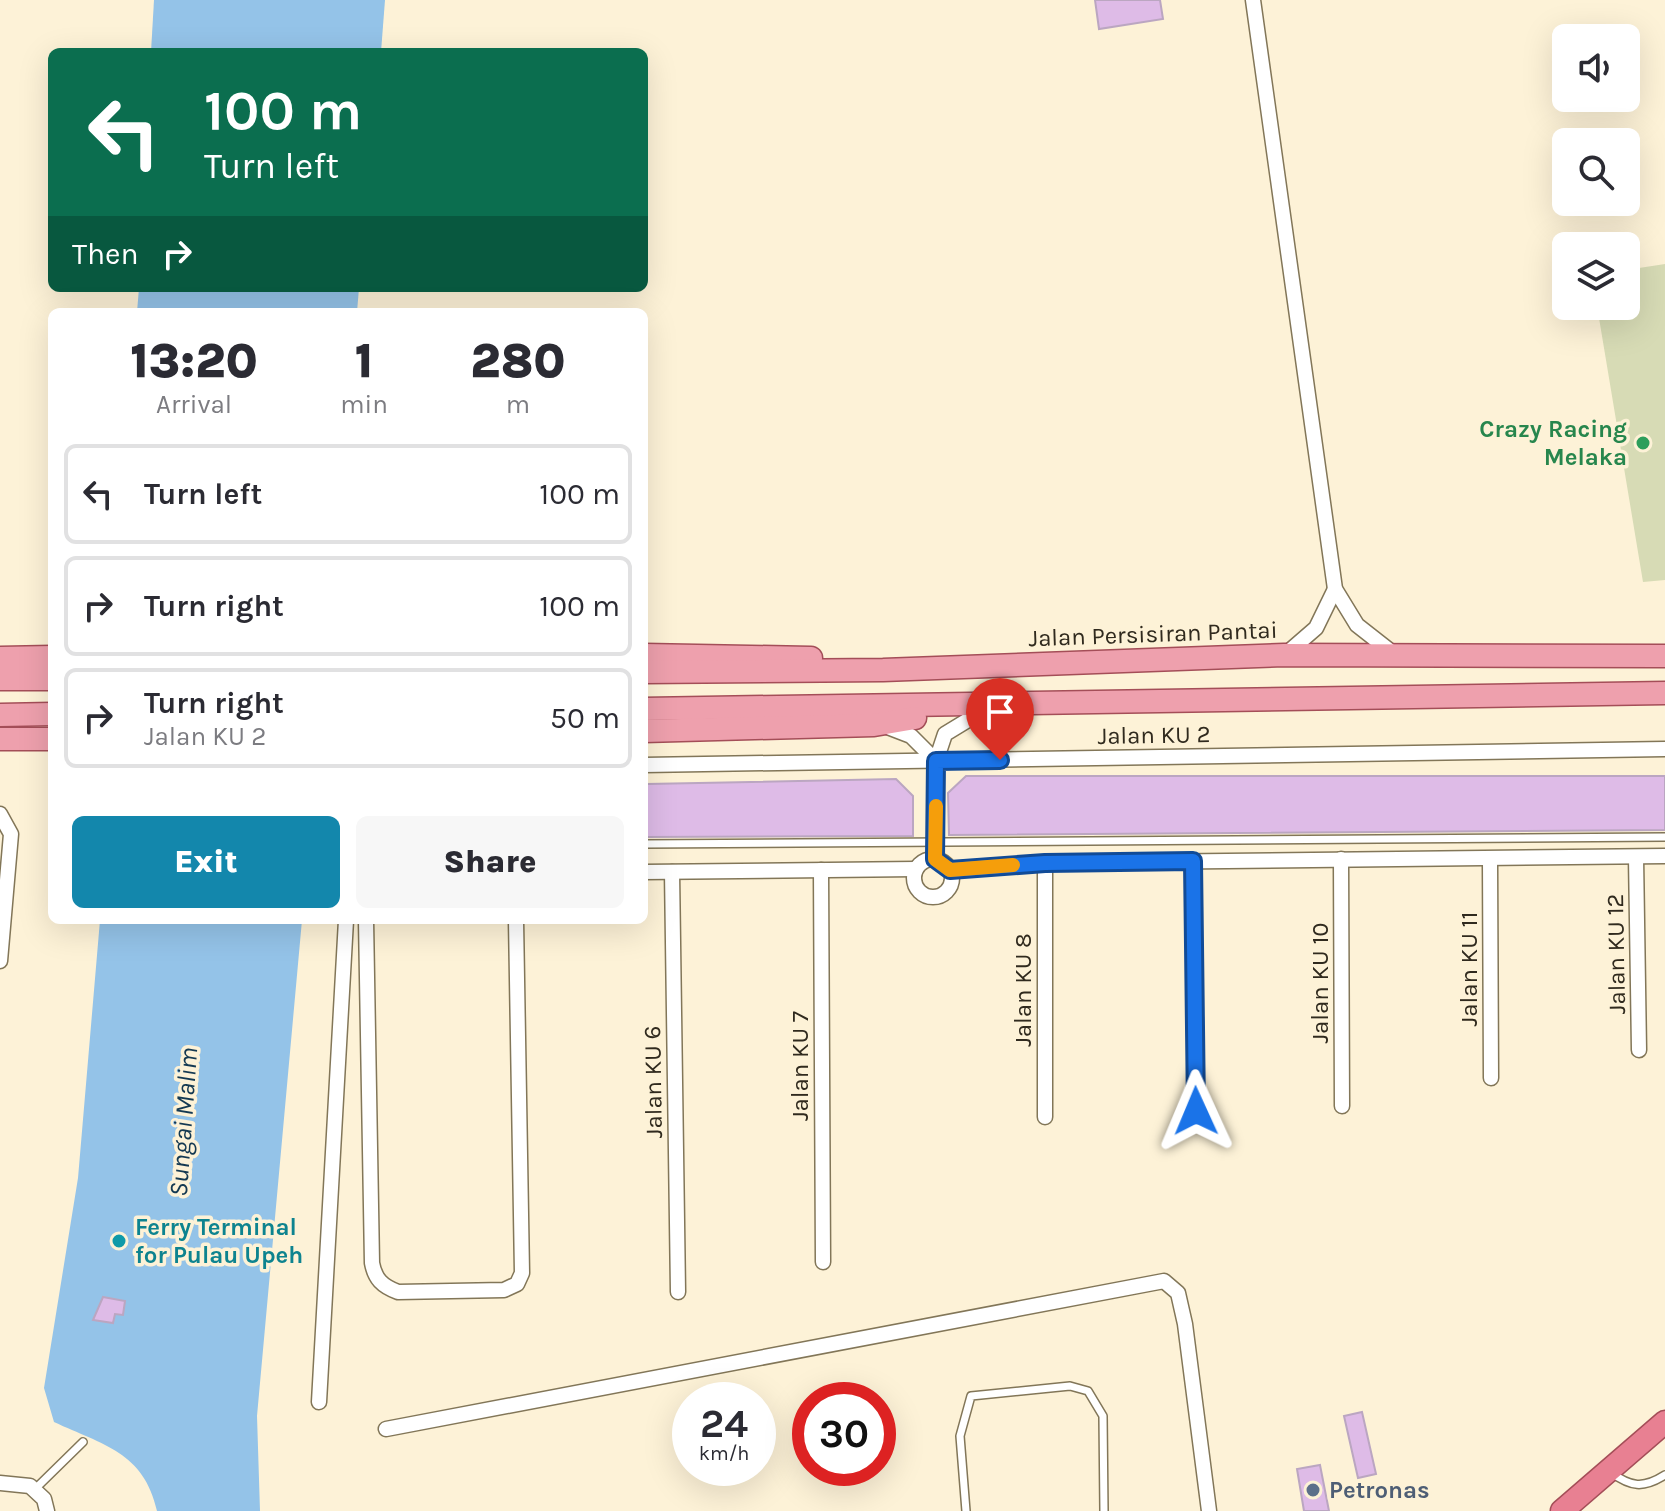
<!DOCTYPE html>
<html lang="en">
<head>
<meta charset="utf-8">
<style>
  :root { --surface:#fff; --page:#f7f7f7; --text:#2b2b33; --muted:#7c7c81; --line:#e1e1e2; --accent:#1387ac }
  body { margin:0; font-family:Karla,sans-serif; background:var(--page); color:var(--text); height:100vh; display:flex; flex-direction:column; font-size:30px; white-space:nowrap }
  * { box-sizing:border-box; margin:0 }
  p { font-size:26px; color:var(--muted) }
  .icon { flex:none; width:44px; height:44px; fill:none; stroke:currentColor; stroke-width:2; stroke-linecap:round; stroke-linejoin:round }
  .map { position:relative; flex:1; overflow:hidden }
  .drawer { position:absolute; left:48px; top:308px; width:600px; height:616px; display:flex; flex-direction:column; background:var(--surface); border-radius:12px; box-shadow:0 8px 32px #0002 }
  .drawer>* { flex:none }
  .hud { position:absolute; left:48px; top:48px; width:600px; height:244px; border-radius:12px; box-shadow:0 8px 32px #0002; background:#0b6e4f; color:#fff; overflow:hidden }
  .fabs { position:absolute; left:1552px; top:24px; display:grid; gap:16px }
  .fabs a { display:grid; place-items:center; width:88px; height:88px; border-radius:12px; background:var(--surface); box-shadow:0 8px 32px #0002; font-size:40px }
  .speed { position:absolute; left:672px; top:1382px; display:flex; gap:16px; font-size:40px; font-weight:700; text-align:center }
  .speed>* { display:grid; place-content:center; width:104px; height:104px; border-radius:50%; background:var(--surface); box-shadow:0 8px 32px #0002; line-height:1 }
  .speed small { font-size:20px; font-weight:400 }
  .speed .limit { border:12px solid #d22; background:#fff; color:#111 }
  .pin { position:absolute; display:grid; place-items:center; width:68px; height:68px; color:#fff; margin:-82px -34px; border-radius:50% 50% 50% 0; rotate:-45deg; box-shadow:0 0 8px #0007 }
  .pin .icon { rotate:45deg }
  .me { position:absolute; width:88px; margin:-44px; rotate:359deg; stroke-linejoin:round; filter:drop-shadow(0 0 6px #0008) }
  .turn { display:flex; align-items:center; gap:28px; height:168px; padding:0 24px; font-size:36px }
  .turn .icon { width:104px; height:104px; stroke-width:2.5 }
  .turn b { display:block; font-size:56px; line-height:68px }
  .then { display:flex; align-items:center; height:76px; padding:0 24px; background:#0003; gap:16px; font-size:30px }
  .eta { display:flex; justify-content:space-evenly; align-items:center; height:136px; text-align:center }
  .eta b { font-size:48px; font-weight:800; line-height:56px }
  .action { display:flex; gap:16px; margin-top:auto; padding:16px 24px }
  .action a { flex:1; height:92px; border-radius:12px; background:var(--accent); color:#fff; font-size:32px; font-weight:800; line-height:92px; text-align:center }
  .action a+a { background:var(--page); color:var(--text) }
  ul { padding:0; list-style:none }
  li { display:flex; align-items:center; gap:24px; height:100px; margin:0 16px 12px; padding:0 8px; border:4px solid var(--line); border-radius:12px }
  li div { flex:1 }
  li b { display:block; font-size:30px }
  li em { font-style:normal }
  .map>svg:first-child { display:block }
  .green { fill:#d7dbb5 }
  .water { fill:#94c3e8 }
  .building { fill:#debbe7; stroke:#bba6c1; stroke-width:2 }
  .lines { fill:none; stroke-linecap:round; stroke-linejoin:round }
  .service-casing { stroke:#827658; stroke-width:10 }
  .minor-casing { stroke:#827658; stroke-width:17 }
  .primary-casing { stroke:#a44e58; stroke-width:25 }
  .trunk-casing { stroke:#a44e58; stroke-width:25 }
  .service { stroke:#fff; stroke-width:7 }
  .minor { stroke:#fff; stroke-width:14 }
  .primary { stroke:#eea0ad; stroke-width:22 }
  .trunk { stroke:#e88092; stroke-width:22 }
  .route-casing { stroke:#114b97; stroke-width:20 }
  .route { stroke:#1a73e8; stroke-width:14 }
  .slow { stroke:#f59e0b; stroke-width:14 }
  .leisure-dot { fill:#2e9e5b; stroke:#fdf2d7; stroke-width:3 }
  .culture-dot { fill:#0f9aa8; stroke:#fdf2d7; stroke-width:3 }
  .service-dot { fill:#5c6f8a; stroke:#fdf2d7; stroke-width:3 }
  .labels { text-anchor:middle; stroke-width:7; stroke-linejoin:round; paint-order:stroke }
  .leisure-label { font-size:24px; font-weight:bold; fill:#27864d; stroke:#fdf2d7; text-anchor:end }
  .street-label { font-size:24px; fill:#302a1e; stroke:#fdf2d7 }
  .culture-label { font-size:24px; font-weight:bold; fill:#0d838f; stroke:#fdf2d7; text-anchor:start }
  .service-label { font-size:24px; font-weight:bold; fill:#4e5e75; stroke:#fdf2d7; text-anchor:start }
  .water-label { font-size:26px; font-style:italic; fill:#143952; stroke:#fdf2d7 }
</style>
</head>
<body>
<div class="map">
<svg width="1665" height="1511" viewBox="0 0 1665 1511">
  <rect width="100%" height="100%" fill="#fdf2d7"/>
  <path class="green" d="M1665,264V580L1643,582L1597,306H1626V270Z"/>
  <g class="water">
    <path d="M154,0H385L381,52H151Z"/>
    <path d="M139,288H359L357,312H137Z"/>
    <path d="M100,920H302L257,1416L260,1511H157C144,1452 103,1445 54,1422L44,1388L78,1178Z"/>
  </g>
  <g class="building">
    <path d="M1095,0H1160L1163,19L1099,29Z"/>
    <path d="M966,776H1665V830L949,835L948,793Z"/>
    <path d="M896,779L913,796V836L646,837L647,784Z"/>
    <path d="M103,1297L125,1301L123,1315L115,1314L113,1323L93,1320Z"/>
    <path d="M1362,1412L1376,1474L1358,1478L1344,1416Z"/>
    <path d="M1320,1465L1329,1511H1304L1297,1469Z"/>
  </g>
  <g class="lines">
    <defs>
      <g id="service">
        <path d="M644,844L1665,837"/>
        <path d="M1610,1472C1631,1487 1643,1489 1665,1475"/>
        <path d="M35,1489L83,1442"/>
        <path d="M966,1511L960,1436L971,1396L1070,1386L1088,1391L1103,1416L1104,1511"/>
      </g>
      <g id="minor">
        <path d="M1253,0L1335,589L1357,625L1394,654"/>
        <path d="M1286,654L1316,628L1335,589"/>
        <path d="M885,726L911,736L936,761"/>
        <path d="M644,765L1665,749"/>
        <path d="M0,814L11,834L0,961"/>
        <path d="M1636,857L1639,1050"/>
        <path d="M935,859L936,761L945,734L991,706"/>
        <path d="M1341,859L1342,1106"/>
        <circle cx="933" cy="878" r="19"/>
        <path d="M1193,861L1196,1111"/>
        <path d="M1490,861L1491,1078"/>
        <path d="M1045,863V1117"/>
        <path d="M821,870L823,1262"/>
        <path d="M950,870L1045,863L1665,856"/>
        <path d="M644,872L916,869"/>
        <path d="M672,872L678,1292"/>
        <path d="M366,920L372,1263C375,1279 382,1286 398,1292L504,1290L517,1284L522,1273L516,920"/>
        <path d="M319,1402L346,920"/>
        <path d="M386,1429L1164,1281L1178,1293L1185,1324L1209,1511"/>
        <path d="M0,1483L30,1486L44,1499L47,1511"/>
      </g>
      <g id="primary">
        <path d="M644,655L811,658"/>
        <path d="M0,658L52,657"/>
        <path d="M644,672L883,670L1284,655L1665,656"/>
        <path d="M0,679H52"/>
        <path d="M644,709L1665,693"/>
        <path d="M0,715L52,714"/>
        <path d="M644,731L874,725L915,718"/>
        <path d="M0,739H52"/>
      </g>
      <path id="trunk" d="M1562,1511L1665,1422"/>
    </defs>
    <use href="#service" class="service-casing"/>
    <use href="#minor" class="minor-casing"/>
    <use href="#primary" class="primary-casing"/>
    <use href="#trunk" class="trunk-casing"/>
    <use href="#service" class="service"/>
    <use href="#minor" class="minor"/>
    <use href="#primary" class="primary"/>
    <use href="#trunk" class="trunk"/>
  </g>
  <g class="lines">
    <defs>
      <path id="route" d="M1000,760L936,761L935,859L950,870L1045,863L1193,861L1196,1111"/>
    </defs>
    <use href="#route" class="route-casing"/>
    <use href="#route" class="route"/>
    <path class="slow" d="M936,806L935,859L950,870L1013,865"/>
  </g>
  <circle class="leisure-dot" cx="1643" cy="443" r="8"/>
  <circle class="culture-dot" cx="119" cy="1241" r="8"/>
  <circle class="service-dot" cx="1313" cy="1490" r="8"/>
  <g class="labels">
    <g class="leisure-label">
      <text x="1627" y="437">Crazy Racing<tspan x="1627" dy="28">Melaka</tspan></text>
    </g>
    <g class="street-label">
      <text transform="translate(1153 634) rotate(-2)" y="8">Jalan Persisiran Pantai</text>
      <text transform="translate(1154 735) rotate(-1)" y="8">Jalan KU 2</text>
      <text transform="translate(1616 954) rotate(-91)" y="8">Jalan KU 12</text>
      <text transform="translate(1469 969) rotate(-90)" y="8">Jalan KU 11</text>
      <text transform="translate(1320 983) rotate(-90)" y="8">Jalan KU 10</text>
      <text transform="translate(1023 990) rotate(-90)" y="8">Jalan KU 8</text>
      <text transform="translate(800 1066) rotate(-90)" y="8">Jalan KU 7</text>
      <text transform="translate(653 1082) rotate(-91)" y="8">Jalan KU 6</text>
    </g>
    <g class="culture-label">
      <text x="135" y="1235">Ferry Terminal<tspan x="135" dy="28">for Pulau Upeh</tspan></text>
    </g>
    <g class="service-label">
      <text x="1329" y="1498">Petronas</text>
    </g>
    <g class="water-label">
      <text transform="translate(183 1122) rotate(-86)" y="9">Sungai Malim</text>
    </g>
  </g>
</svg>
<div class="fabs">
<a><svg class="icon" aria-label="sound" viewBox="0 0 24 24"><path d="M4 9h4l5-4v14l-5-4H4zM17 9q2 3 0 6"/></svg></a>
<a><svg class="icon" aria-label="search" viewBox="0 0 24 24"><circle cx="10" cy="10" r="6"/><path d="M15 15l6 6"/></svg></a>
<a><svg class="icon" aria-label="layers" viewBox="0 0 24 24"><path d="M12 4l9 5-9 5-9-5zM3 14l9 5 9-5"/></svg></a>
</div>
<div class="speed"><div>24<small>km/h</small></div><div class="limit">30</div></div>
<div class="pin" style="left:1000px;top:760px;background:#d93025"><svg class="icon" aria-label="arrive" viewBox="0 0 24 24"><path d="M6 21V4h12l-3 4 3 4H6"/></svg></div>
<svg class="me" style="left:1196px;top:1111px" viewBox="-20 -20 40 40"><path d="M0-17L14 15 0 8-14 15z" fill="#1a73e8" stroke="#fff" stroke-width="4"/></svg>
<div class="hud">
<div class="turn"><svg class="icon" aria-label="left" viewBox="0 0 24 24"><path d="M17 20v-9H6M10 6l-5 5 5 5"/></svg><div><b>100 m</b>Turn left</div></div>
<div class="then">Then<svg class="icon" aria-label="right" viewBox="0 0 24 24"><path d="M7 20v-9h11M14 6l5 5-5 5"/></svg></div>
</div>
<section class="drawer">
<div class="eta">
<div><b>13:20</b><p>Arrival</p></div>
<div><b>1</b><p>min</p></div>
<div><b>280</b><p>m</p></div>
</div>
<ul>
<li><svg class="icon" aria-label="left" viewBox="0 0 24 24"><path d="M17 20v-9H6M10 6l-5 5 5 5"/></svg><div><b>Turn left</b></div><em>100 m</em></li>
<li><svg class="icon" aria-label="right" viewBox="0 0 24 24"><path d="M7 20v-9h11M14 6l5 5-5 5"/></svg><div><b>Turn right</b></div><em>100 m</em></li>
<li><svg class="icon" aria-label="right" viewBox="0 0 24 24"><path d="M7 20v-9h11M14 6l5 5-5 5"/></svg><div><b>Turn right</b><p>Jalan KU 2</p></div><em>50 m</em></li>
</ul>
<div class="action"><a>Exit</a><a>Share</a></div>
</section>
</div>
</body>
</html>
